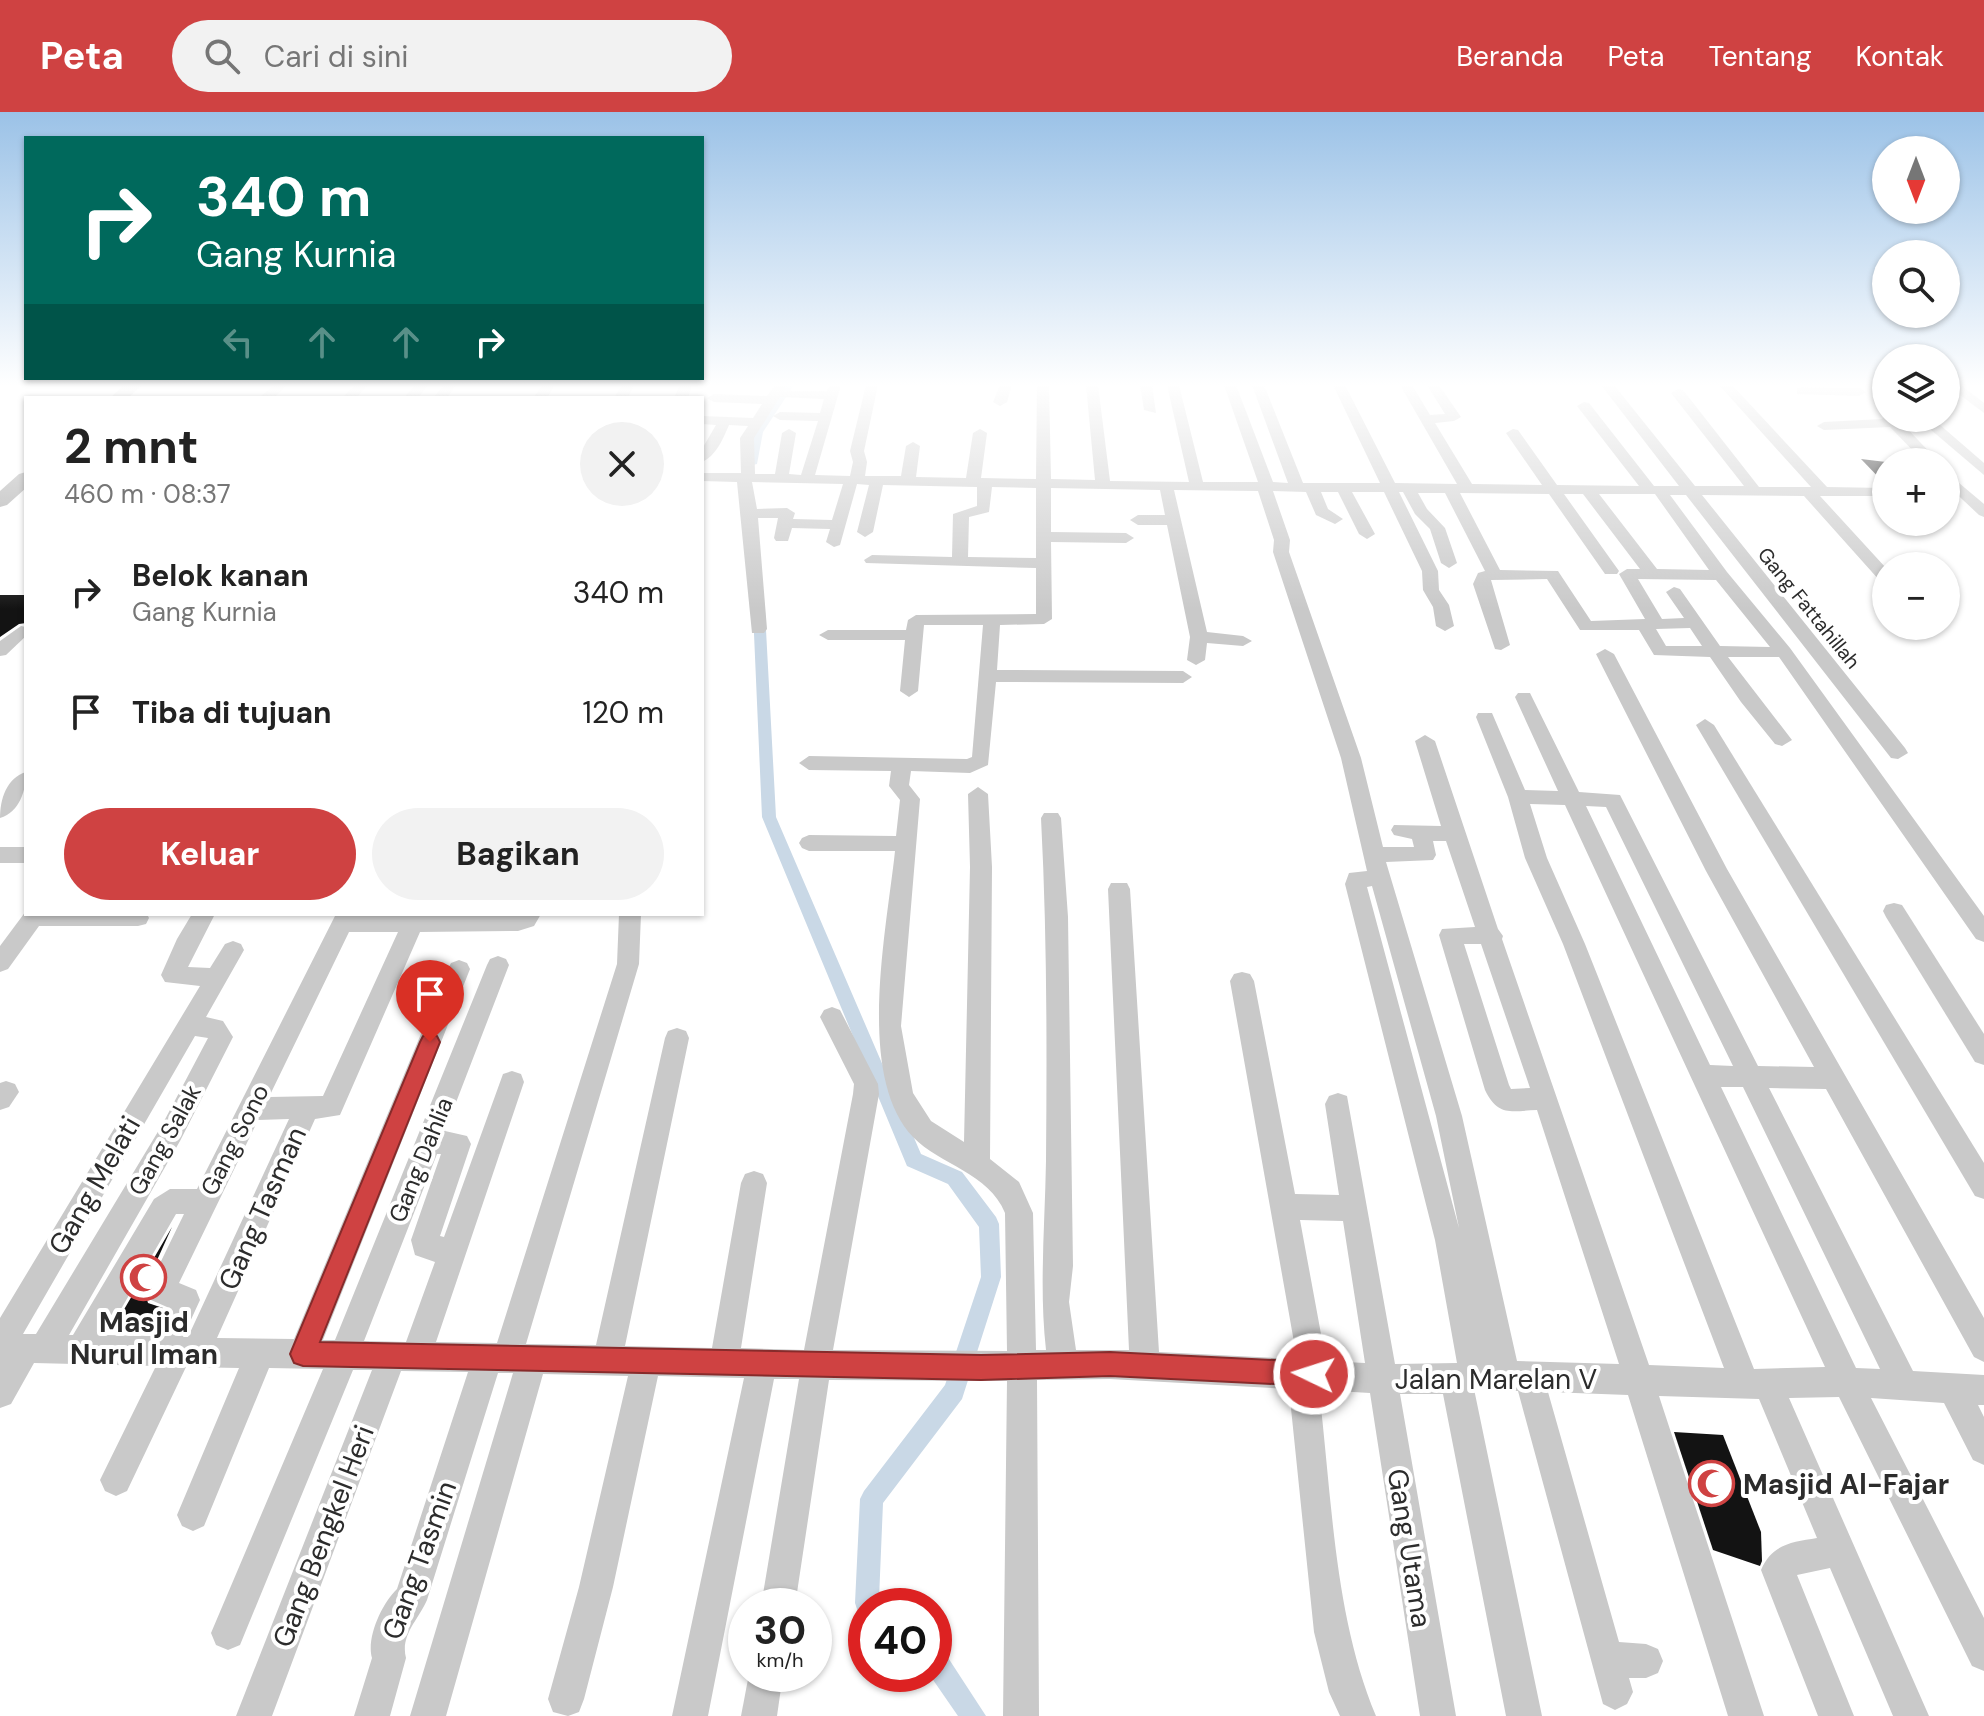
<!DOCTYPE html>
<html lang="id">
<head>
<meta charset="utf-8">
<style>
  :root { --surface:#fff; --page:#f2f2f2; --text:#222; --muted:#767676; --accent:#cf4242 }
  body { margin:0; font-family:"DM Sans",sans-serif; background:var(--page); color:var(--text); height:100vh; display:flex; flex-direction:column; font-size:30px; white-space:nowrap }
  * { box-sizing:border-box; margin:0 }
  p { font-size:26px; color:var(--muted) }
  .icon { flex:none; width:44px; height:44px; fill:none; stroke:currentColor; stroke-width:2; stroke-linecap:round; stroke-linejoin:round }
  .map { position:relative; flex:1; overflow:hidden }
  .drawer { position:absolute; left:24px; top:284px; width:680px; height:520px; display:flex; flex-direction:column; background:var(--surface); border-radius:0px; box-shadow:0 2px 6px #0004 }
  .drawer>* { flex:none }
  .top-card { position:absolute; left:24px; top:24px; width:680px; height:244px; border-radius:0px; box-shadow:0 2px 6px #0004; background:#00695c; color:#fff; overflow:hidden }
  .needle { width:52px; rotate:180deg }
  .fabs { position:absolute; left:1872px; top:24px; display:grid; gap:16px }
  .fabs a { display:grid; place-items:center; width:88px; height:88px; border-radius:50%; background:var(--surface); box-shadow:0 2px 6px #0004; font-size:40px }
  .speed { position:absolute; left:728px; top:1476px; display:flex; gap:16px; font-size:40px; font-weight:700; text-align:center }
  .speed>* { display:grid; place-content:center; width:104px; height:104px; border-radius:50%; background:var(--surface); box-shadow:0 2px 6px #0004; line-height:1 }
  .speed small { font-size:20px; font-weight:400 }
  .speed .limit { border:12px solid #d22; background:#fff; color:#111 }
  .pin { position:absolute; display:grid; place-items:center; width:68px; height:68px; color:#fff; margin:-82px -34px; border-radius:50% 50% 50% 0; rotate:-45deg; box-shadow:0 0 8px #0007 }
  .pin .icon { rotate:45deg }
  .me { position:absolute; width:88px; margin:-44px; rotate:274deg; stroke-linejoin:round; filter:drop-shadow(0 0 6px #0008) }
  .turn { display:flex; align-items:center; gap:28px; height:168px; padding:0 40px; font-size:36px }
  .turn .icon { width:104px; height:104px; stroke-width:2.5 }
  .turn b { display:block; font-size:56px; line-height:68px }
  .lanes { display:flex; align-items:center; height:76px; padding:0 40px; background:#0003; justify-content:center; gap:40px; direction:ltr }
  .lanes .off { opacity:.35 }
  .round { display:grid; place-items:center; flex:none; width:84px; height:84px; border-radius:42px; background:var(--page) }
  .headline { display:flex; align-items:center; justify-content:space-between; height:136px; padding:0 40px }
  h1 { font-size:48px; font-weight:700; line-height:60px }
  .primary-button { display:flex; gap:16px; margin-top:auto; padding:16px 40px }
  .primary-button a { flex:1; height:92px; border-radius:48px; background:var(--accent); color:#fff; font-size:32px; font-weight:700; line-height:92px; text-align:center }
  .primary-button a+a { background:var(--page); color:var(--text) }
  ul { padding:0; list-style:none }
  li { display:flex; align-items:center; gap:24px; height:120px; padding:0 40px }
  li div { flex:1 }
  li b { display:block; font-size:30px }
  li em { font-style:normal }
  header { display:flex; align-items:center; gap:48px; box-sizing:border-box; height:112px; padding:0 40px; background:var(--accent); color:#fff }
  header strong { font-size:38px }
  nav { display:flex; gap:44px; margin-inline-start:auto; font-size:28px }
  .search { width:560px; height:72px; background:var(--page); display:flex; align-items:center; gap:20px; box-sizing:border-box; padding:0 28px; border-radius:44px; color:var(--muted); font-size:30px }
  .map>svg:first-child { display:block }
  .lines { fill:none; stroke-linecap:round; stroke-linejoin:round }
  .canal { fill:#c9d8e6; fill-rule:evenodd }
  .building { fill:#131313 }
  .minor { fill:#c9c9c9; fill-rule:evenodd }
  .major { fill:#a4a4a4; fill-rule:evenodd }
  .route { fill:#cf4242; stroke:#872b2b; stroke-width:2 }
  .labels { text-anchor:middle; stroke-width:8; stroke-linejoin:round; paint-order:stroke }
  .far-street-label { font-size:20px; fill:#2c2c2c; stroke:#fff }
  .street-label { font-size:24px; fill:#2c2c2c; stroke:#fff }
  .near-street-label { font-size:28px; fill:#2c2c2c; stroke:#fff }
  .near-poi-label { font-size:28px; font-weight:bold; fill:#2c2c2c; stroke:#fff }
</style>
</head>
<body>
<header>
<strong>Peta</strong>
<div class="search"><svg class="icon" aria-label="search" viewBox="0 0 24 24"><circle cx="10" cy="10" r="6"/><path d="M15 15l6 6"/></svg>Cari di sini</div>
<nav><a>Beranda</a><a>Peta</a><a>Tentang</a><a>Kontak</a></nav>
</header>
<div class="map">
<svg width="1984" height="1604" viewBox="0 0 1984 1604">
  <rect width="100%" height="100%" fill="#fff"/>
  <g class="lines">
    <g class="canal">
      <path d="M784,273H794L763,320L757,352L748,354C742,325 767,295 784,273Z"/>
      <path d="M759,495L765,499L776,705L921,1042L962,1060L996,1105L999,1112L1001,1165L962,1287L883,1391L879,1487L882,1494H866V1505L858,1500L855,1491L860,1387L864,1379L945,1273L981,1165L979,1115L948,1072L907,1054L762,705L753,499Z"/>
      <path d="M934,1534L943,1538L986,1604H958L929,1562H934Z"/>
    </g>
  </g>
  <g class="building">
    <path d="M1861,347L1886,350V373Z"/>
    <path d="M0,483H26V511L19,512L0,525Z"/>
    <path d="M172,1115L144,1177L148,1191L163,1196L154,1213H115Z"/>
    <path d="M1674,1320L1723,1323L1761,1420L1762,1449L1760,1454L1713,1438Z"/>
  </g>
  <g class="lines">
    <g class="minor">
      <path d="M274,273H287L274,286H259Z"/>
      <path d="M355,273H368L356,286H342Z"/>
      <path d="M415,273H428L418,286H404Z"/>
      <path d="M444,273H456L447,286H433Z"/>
      <path d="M543,273H555L547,286H533Z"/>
      <path d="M622,273H634L628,286H614Z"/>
      <path d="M680,273H692L688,286H674Z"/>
      <path d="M775,273H787L783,279H827L829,273H841L815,363L850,364L853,350L850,339L866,273H878L864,339L867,350L865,364H901L906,334L913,330L920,334L916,365L966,366L973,321L980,317L987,321L981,366L1036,367L1037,273H1049L1051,367L1095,368L1086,273H1098L1110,369L1189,370L1167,273H1179L1203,370H1258L1224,273H1236L1273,370L1288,371L1252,273H1264L1303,371H1380L1333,273H1345L1395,371L1457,372L1400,273H1412L1430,303L1445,302L1427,273H1439L1461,305L1454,309L1435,311L1472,372L1542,373L1506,321L1513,317L1518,318L1557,373L1639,374L1577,294L1584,290L1589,291L1654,374H1679L1601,273H1614L1695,374H1744L1671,281L1678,277L1683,278L1759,375H1811L1719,273H1732L1827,375L1886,376V384H1820L1886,456V471L1880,469L1804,384L1702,383L1905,636L1908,641L1898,647L1891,646L1686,383H1670L1727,460L1790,536L1984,804V830L1976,827L1779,545H1728L1792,628L1782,634L1775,632L1741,590L1710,545L1654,543L1639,518H1580L1547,467L1491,468L1510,533L1501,538L1495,537L1473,472L1478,461L1485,459L1445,381H1418L1427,397L1445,416L1457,451L1449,456L1441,451L1430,417L1415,402L1403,380H1399L1438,459L1439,478L1449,493L1454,514L1445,519L1436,514L1433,495L1423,478L1422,459L1384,380H1352L1375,422L1367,427L1359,422L1338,380H1321L1328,397L1343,407L1335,412L1316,403L1306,380L1273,379L1290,428L1289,440L1361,646L1383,735H1414L1412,727L1394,723L1391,718L1394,713L1441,714L1415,629L1425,623L1435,629L1498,817L1503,824L1502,827L1649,1253L1724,1256L1563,832L1525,746L1508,685L1476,605L1478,601H1492L1525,678L1558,679L1515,585L1518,581H1530L1579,680L1620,683L1758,954L1814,955L1706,759L1596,542L1605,537L1614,542L1727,757L1984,1206V1250L1974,1245L1826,977L1769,976L1913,1259L1984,1263V1293H1978L1984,1305V1353L1973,1348L1944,1291L1871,1286L1984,1506V1559L1972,1554L1839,1285L1789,1286L1929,1604H1893L1830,1456L1797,1463L1854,1604H1818L1761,1458C1772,1432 1792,1430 1817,1426L1759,1287L1659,1284L1764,1604H1728L1628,1283L1548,1280L1619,1530L1646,1532L1658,1537L1663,1549L1658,1561L1646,1566H1629L1633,1580L1627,1592L1615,1598L1603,1592L1518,1279L1474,1277L1542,1604H1506L1443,1282H1400L1456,1604H1420L1370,1281L1319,1278C1332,1386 1334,1504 1376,1604H1340L1329,1580L1314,1520L1289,1277L1110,1267L1037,1268L1039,1604H1003L1007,1269L829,1268L795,1494H761L799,1267H774L708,1604H672L744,1266L658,1264L613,1475L584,1587L579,1600L568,1604L553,1600L548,1587L579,1475L628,1264L543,1262L446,1604H410L513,1261H498L427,1488C419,1507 400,1523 406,1546L390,1604H354L372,1546C366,1526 382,1491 397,1477L468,1260L401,1259L272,1604H236L372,1258H353L240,1533L228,1538L216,1533L211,1521L323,1257L269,1256L204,1414L193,1419L182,1414L177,1403L239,1256L186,1255L127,1379L116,1384L105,1379L100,1368L156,1254L34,1251L11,1292L0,1296V1206L200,874L165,870L161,863L177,827L192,802H215L188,855L210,856L225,832L233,829L241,832L244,838L206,905L223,909L233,925L180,1029L69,1223H73L154,1087L170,1077H197L336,802H541L534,814L518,819L420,820L340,1003L315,1007L217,1226L294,1227L448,857L451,851L459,848L467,851L470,857L323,1228H335L487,853L490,847L498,844L506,847L509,853L445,1019L467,1024L471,1032L440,1124L444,1125L503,962L512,959L521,962L524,970L436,1230L497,1231L617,852L619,802H641L639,852L526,1232L596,1233L665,926L668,919L677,916L686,919L689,926L625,1234L712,1236L741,1071L745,1062L754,1059L763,1062L767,1071L741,1236L804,1238L853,982L854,972L820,905L824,898L832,895L840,898L878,972L879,982L833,1238L1007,1239L1005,1101C989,1061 940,1053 913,1025C855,964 887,816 895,739H809L802,736L799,731L802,726L809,723L896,724L900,688L889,674L891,659L809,658L799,651L809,644L967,647L972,645L983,513H924L918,579L909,585L900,579L905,528H828L819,523L828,518H906L908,508L916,503L1036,502V456L866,451L864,448L872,443L952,445L953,402L977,394V375L883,373L873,420L865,425L857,420L869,373L857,372L840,433L834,435L826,430L830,417L792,416L788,429H776L774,426L778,406H758L767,517L764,521H752L737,370L702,369V361H741L740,326L748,314L729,313C723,327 716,344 702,350V337L716,313L702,312V304L753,306L762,292L714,290L707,286L714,282L767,284ZM780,285L824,287L820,301L780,300L773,304L780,308L818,309L801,363L789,362L796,321L789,317L782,321L775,362H755L754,326ZM752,370L843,372L832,408L793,407L795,401L787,396L757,397ZM992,375L1036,376V446L968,445L969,405L989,400ZM1051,376L1160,378L1165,403H1138L1130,408L1138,413H1167L1190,525L1187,548L1196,553L1205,548L1207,531L1243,534L1252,529L1243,524L1207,520L1174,378L1258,379L1274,428L1273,440L1341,646L1367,759L1349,761L1345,772L1435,1128L1457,1251L1395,1252L1347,984L1338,981L1329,984L1325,992L1339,1083L1295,1082L1254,869L1250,862L1242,860L1234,862L1230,869L1297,1247L1159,1240L1130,777L1127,771H1111L1108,777L1129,1238H1076L1069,1190L1073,1154L1068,805L1061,706L1058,701H1044L1041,706C1047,820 1047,934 1046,1049C1045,1112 1039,1176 1046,1238H1036L1033,1101L1019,1070L990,1047L992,755L988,682L978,675L968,682L970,755L964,1030L931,1009L913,981L901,914L920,687L909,673L911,659L970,661L988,653L996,570L1183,571L1192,565L1183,559L997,558L1000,513L1044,512L1052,507L1051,430L1126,431L1134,426L1126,421L1051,420ZM1460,381L1549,382L1605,462H1617L1619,459L1564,382H1583L1640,457H1627L1619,462L1645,507L1591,509L1558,459L1500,458ZM1599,382H1655L1709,458L1657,457ZM1638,467L1716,468L1770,535L1720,534L1680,477L1674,475L1666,480L1684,506L1662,507ZM1690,516L1702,534H1666L1656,517ZM1530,692L1565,693L1825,1255L1754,1257L1585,832L1547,746ZM1586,694L1606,695L1733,954L1710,953ZM1433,729H1446L1475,815L1442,817L1439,823L1485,978C1498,1005 1511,999 1537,998L1619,1252L1517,1249L1462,1004L1386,750L1433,748L1436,743ZM1372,774L1436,1004L1459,1116L1367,775ZM349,820H398L323,984L269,985ZM1464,832H1481L1530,976L1511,977L1509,973ZM195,924L208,926L162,1013L36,1222H23ZM1721,975H1743L1880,1257L1856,1256ZM289,1007L188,1225H183L200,1188L196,1178L179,1171L258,1008ZM437,1042H441L411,1128L415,1143L435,1150L406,1230L364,1229ZM176,1102H184L147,1178L151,1188L167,1195L152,1224L106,1223ZM1300,1108L1343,1109L1365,1251L1326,1249Z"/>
      <path d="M1000,273H1012L1007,290L1000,294L993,290Z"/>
      <path d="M1140,273H1152L1156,301L1144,298Z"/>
      <path d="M1947,273H1961L1984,291V301Z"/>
      <path d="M1802,275L1859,276L1866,280L1859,284L1797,282V276Z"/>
      <path d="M1886,302V306L1899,308L1939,350H1924L1890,315L1824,318L1817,314L1824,310L1882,307Z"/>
      <path d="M1917,306H1932L1984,351V363Z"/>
      <path d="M1946,360L1984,392V405L1979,403L1946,372Z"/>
      <path d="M21,514L26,515V524L6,543L0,544V529Z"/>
      <path d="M1705,607L1714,613L1984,1051V1087L1975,1084L1696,613Z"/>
      <path d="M26,660C26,678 20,700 0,706C0,688 6,666 26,660Z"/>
      <rect x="0" y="735" width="26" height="16"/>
      <path d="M1894,791L1902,793L1984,922V953L1975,950L1886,805L1883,799L1886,793Z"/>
      <path d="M26,799V802H147L149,806L146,812L138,814H39L8,857L0,860V834Z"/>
      <path d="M6,969L15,972L19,980L9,995L0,998V971Z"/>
      <path d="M749,1562H783L777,1604H741Z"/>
    </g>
    <g class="major">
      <path d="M124,273H142L128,286H110Z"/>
      <path d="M26,360V376L7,393L0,395V379L19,362Z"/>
    </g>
  </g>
  <linearGradient id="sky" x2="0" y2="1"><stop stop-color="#9bc2e7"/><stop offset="0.55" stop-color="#fff"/><stop offset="1" stop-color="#fff" stop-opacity="0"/></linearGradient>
  <rect width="1984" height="497" fill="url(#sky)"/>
  <path class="route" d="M430,922L437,924L440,930L320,1230L981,1243L1110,1240L1314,1250L1323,1253L1327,1262L1323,1271L1314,1274L1110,1264L981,1268L303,1254L294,1251L290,1242L420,930L423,924Z"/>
  <defs>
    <symbol id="mosque-ring" viewBox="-11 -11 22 22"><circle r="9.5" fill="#fff" stroke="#cf4242" stroke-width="1.5"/><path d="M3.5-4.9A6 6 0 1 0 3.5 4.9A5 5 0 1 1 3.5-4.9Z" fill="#cf4242"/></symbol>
  </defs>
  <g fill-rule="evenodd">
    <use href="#mosque-ring" x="118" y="1140" width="51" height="51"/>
    <use href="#mosque-ring" x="1686" y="1346" width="51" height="51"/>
  </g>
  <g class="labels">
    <g class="far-street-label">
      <text transform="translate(1809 496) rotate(51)" y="7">Gang Fattahillah</text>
    </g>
    <g class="street-label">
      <text transform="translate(165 1028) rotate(-61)" y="8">Gang Salak</text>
      <text transform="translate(235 1028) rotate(-63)" y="8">Gang Sono</text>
      <text transform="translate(421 1048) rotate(-68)" y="8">Gang Dahlia</text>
    </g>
    <g class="near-street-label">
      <text transform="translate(94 1073) rotate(-60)" y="10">Gang Melati</text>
      <text transform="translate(262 1096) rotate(-66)" y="10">Gang Tasman</text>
      <text x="1496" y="1277">Jalan Marelan V</text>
      <text transform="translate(323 1424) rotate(-69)" y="10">Gang Bengkel Heri</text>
      <text transform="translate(1410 1436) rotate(81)" y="10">Gang Utama</text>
      <text transform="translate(419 1448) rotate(-70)" y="10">Gang Tasmin</text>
    </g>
    <g class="near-poi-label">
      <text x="144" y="1220">Masjid<tspan x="144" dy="32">Nurul Iman</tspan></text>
      <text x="1743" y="1382" text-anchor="start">Masjid Al-Fajar</text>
    </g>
  </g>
</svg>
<div class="fabs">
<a><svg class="needle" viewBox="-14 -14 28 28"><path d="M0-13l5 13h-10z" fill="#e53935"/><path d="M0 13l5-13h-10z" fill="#767676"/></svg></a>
<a><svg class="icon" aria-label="search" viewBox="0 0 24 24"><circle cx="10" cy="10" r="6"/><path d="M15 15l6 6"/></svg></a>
<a><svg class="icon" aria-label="layers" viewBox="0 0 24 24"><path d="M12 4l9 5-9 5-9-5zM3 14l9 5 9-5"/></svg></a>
<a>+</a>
<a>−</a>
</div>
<div class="speed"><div>30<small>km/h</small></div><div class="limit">40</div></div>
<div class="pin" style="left:430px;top:930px;background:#d93025"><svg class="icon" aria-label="arrive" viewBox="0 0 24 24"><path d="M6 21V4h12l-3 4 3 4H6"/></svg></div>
<svg class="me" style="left:1314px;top:1262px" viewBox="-20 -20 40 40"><circle r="17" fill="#cf4242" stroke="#fff" stroke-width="3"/><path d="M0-11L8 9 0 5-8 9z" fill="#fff"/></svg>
<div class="top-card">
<div class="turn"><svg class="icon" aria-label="right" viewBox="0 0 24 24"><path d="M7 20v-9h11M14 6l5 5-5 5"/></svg><div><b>340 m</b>Gang Kurnia</div></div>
<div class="lanes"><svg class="icon off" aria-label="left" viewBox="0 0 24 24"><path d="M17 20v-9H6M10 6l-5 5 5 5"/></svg><svg class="icon off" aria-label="ahead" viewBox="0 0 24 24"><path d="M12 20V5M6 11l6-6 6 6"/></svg><svg class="icon off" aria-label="ahead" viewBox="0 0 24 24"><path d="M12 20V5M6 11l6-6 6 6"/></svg><svg class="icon" aria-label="right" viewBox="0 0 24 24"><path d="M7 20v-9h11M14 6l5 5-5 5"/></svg></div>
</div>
<section class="drawer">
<div class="headline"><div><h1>2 mnt</h1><p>460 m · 08:37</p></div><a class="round"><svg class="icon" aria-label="close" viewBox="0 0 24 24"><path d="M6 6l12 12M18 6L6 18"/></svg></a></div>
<ul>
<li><svg class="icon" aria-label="right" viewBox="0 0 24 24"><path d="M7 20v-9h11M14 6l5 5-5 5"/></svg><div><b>Belok kanan</b><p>Gang Kurnia</p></div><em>340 m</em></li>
<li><svg class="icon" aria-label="arrive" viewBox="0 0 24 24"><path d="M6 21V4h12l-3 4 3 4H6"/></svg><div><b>Tiba di tujuan</b></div><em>120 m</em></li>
</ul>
<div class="primary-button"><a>Keluar</a><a>Bagikan</a></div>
</section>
</div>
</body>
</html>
